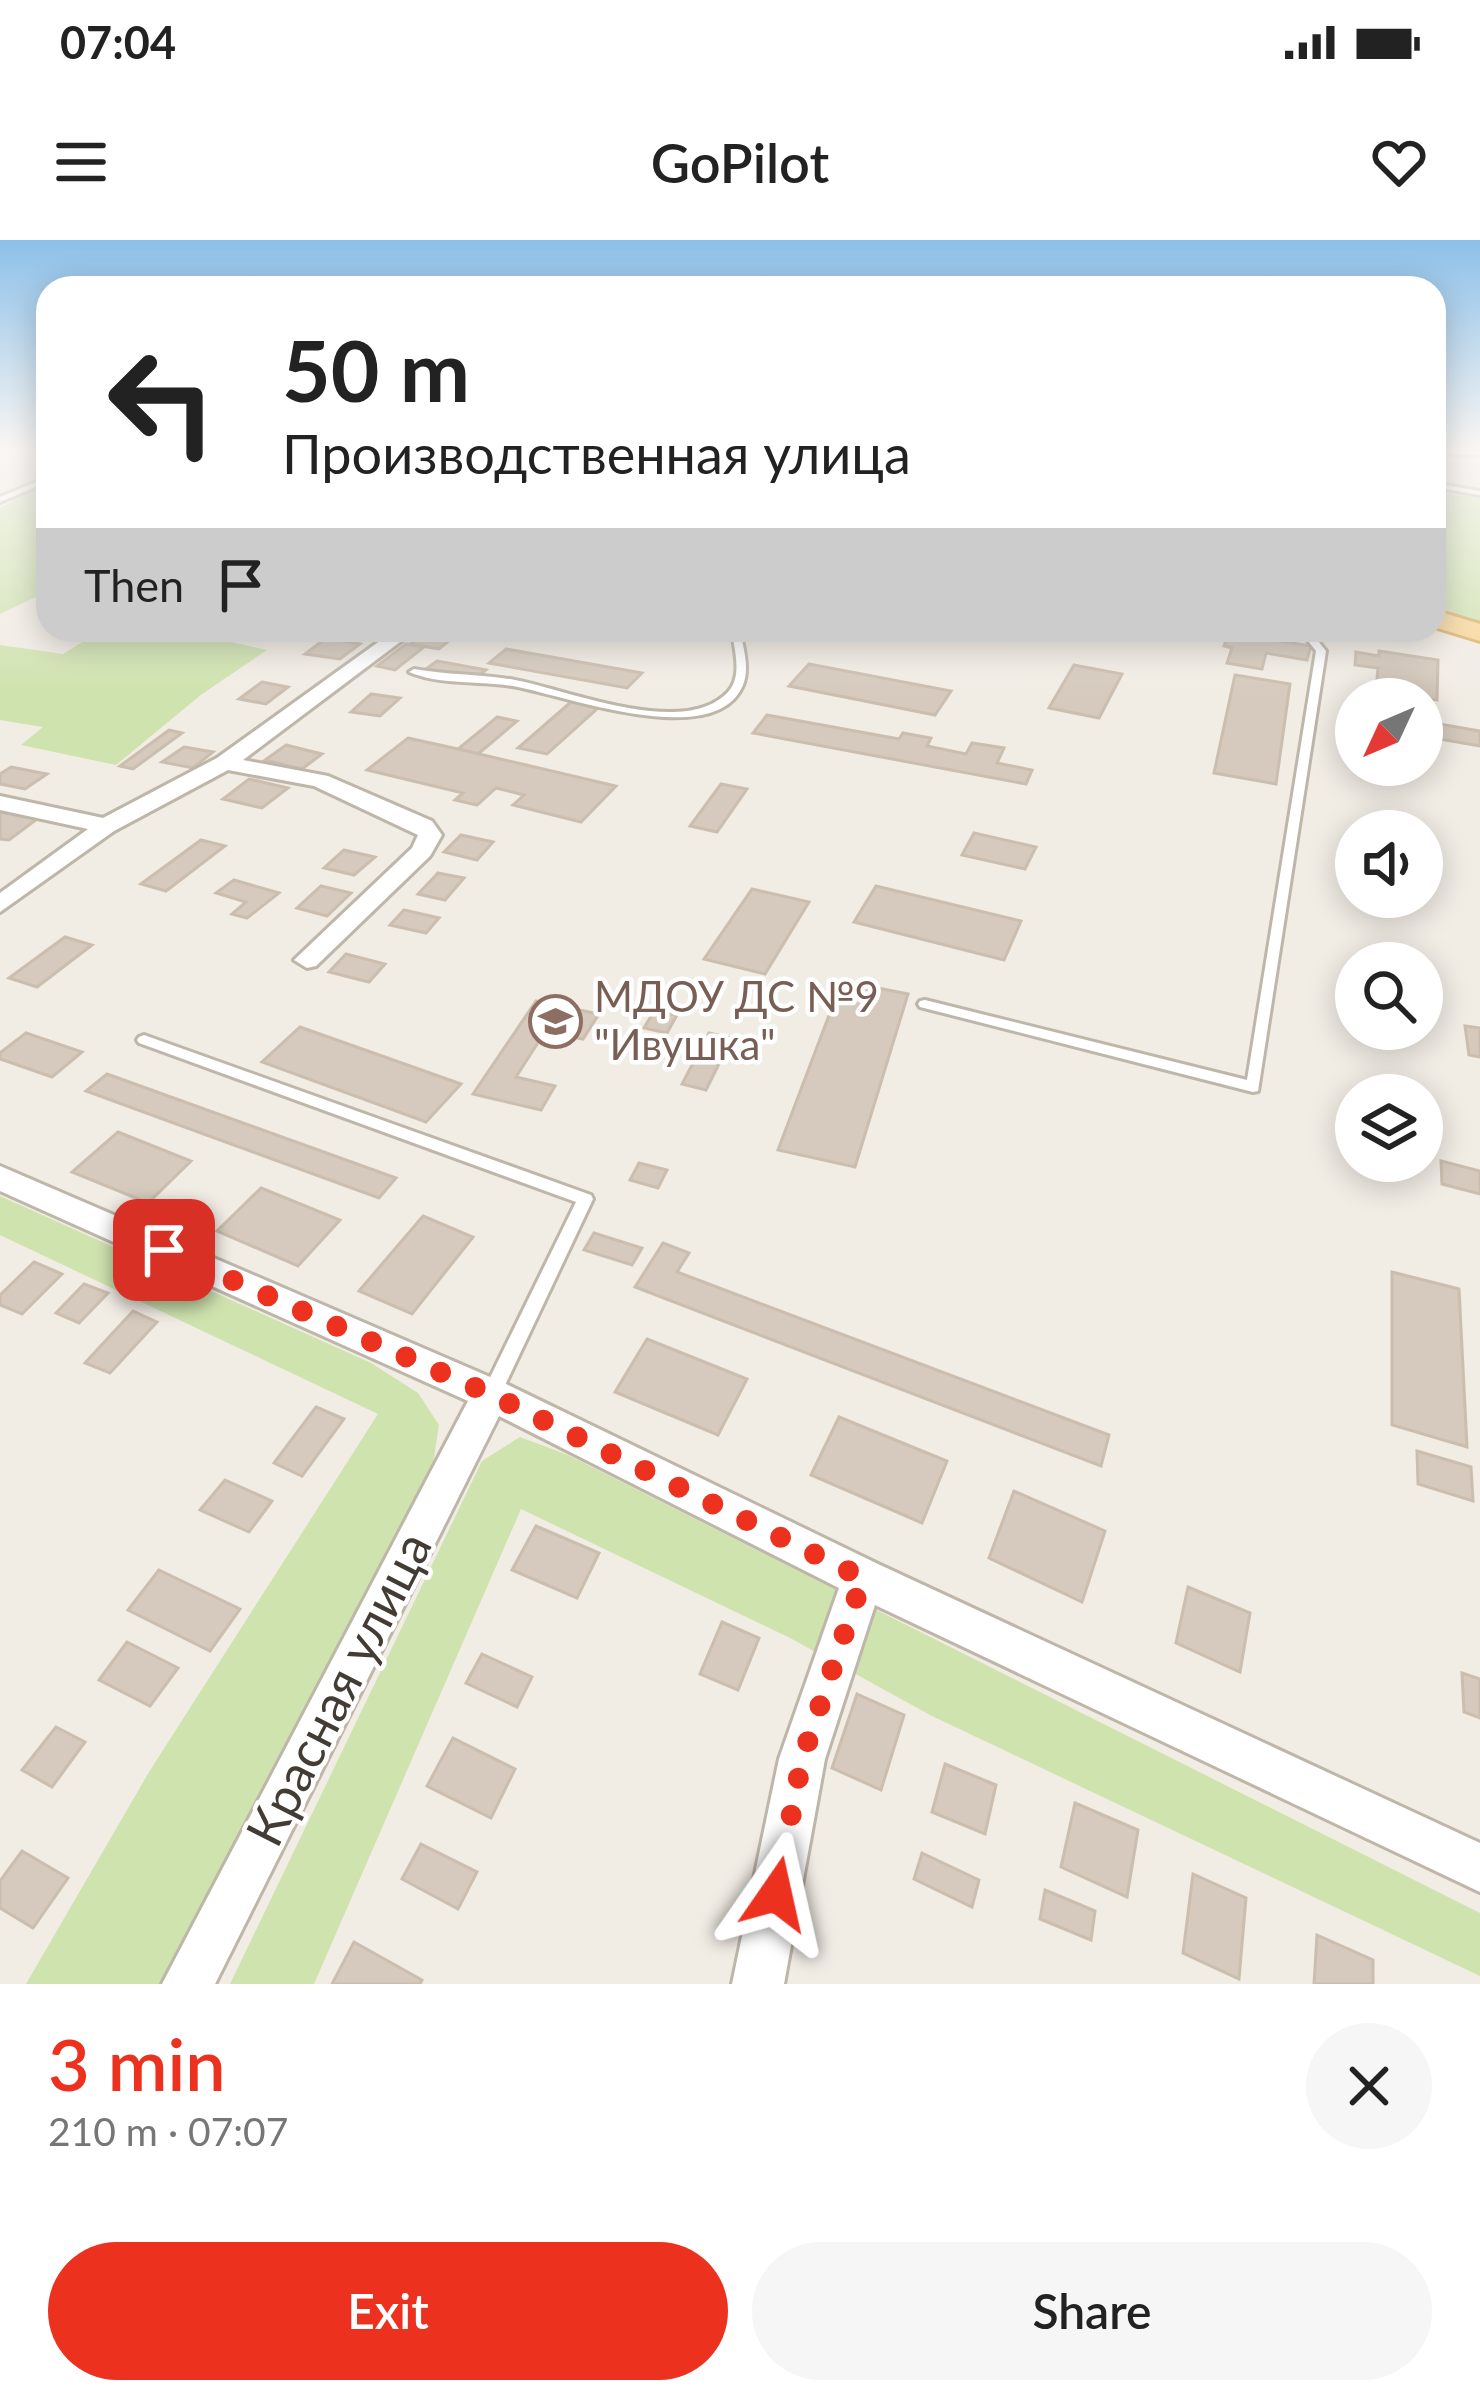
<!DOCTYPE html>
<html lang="en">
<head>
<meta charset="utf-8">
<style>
  :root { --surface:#fff; --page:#f6f6f6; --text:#222; --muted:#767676; --accent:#ed311f }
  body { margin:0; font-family:Lato,sans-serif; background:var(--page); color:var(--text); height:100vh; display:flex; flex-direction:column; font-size:45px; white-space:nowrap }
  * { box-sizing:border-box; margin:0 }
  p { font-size:39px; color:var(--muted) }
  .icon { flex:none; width:66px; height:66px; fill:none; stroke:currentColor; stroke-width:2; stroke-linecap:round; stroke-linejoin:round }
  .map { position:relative; height:1744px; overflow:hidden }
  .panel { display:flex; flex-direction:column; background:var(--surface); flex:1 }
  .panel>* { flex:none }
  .hud { position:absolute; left:36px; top:36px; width:1410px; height:366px; border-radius:36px; box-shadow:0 6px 30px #0003; background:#fff; color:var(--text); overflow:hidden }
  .needle { width:78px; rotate:226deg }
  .buttons { position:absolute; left:1335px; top:438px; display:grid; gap:24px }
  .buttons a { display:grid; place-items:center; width:108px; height:108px; border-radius:50%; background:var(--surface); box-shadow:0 6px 30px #0003; font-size:60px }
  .pin { position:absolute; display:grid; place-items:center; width:102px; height:102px; color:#fff; margin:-51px; border-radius:24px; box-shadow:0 6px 18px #0006 }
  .me { position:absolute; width:132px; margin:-66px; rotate:11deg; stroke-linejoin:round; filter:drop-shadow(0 0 9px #0008) }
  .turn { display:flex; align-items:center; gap:42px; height:252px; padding:0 48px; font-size:54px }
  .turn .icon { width:156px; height:156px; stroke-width:2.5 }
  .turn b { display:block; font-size:84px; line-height:102px }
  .then { display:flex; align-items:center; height:114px; padding:0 48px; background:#0003; gap:24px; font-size:45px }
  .round { display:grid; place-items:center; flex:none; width:126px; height:126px; border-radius:63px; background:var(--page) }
  .head { display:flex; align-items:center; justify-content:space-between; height:204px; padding:0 48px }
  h1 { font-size:72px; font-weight:600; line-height:90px; color:var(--accent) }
  .primary-button { display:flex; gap:24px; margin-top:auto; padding:24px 48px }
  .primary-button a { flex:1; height:138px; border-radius:72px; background:var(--accent); color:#fff; font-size:48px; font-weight:600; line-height:138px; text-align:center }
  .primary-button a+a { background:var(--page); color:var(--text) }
  .status { display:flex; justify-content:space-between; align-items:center; height:84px; padding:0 60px; background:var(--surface); direction:ltr }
  .status svg { height:33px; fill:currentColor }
  header { display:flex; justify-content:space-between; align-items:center; height:156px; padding:0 48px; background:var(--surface); font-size:54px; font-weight:600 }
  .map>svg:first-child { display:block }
  .green { fill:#cfe3af }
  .building { fill:#d5cabd; stroke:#ccbeae; stroke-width:3 }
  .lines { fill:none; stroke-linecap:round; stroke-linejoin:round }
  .service-casing { stroke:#bfb6aa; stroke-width:6 }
  .minor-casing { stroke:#bfb6aa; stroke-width:6 }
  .primary-casing { stroke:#dcb167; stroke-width:6 }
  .service { fill:#fff; fill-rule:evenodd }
  .minor { fill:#fff; fill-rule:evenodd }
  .primary { fill:#f8d696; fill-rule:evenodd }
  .route { stroke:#ed311f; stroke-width:21; stroke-dasharray:0 37.8 }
  .labels { text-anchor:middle; stroke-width:9; stroke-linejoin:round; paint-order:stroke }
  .education-label { font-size:42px; fill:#785e54; stroke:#fff; text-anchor:start }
  .near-street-label { font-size:51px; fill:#433c34; stroke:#fff }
</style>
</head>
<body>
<div class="status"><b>07:04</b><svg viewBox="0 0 49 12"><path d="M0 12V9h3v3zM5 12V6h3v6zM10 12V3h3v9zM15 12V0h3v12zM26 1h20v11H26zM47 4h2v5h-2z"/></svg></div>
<header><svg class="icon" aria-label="menu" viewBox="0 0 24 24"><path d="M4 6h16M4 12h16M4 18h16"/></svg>GoPilot<svg class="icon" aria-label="heart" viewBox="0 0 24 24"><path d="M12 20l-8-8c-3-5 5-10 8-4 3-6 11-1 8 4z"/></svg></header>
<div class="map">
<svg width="1480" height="1744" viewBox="0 0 1480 1744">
  <rect width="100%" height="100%" fill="#f1ece4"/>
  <g class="green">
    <path d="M48,243L46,352L0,374V268Z"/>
    <path d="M1434,252L1480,258V384L1434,368Z"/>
    <path d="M102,390H175L267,410L202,454L116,525L21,505L43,487L0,480V405L63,414Z"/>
    <path d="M0,956L371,1123L418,1153L439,1185L432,1230L164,1744H26L149,1532L378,1174L0,995Z"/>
    <path d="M520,1197L568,1215L1480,1673V1736L932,1476L790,1398L521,1269L314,1744H230L482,1221Z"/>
  </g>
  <g class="building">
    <path d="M428,390H462L439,409L410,404Z"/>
    <path d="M1229,393L1311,406L1307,420L1266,413L1262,429L1227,423L1232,408L1224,406Z"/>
    <path d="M326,398L360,404L340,419L305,414Z"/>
    <path d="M406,404L424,407L395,430L377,426Z"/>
    <path d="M506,409L642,433L627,448L489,423Z"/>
    <path d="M1379,411L1438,420L1437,460L1376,450L1378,428L1355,425L1356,412L1379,416Z"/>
    <path d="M437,421L486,430L475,439L426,429Z"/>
    <path d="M809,424L951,451L935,475L789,446Z"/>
    <path d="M1074,425L1122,434L1099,478L1049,468Z"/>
    <path d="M1235,435L1290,444L1276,544L1214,533Z"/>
    <path d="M262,442L288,447L266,464L239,459Z"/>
    <path d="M371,454L400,458L380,476L351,472Z"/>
    <path d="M571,462L598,468L547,514L518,508Z"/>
    <path d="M767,475L899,499L903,493L931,498L927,506L966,514L972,503L1004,508L997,523L1032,530L1026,544L753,493Z"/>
    <path d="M497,477L517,481L478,514L458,509Z"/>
    <path d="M1422,481L1480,491V506L1422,496Z"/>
    <path d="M169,490L182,493L133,529L120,526Z"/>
    <path d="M408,498L458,509L616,546L581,582L513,565L524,555L496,548L477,565L455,560L463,553L367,530Z"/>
    <path d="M286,505L322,514L302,529L265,520Z"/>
    <path d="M184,507L213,512L193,528L162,522Z"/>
    <path d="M11,527L47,534L25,549L0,544V534Z"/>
    <path d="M249,539L288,548L262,568L223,559Z"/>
    <path d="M721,544L747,549L717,592L690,586Z"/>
    <path d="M0,572L37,579L9,600L0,599Z"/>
    <path d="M974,593L1036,607L1025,629L962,615Z"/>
    <path d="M461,595L493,602L477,620L444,612Z"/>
    <path d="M201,600L225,606L166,651L141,644Z"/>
    <path d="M344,610L375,617L354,635L324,628Z"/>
    <path d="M438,633L464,638L445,660L418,654Z"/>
    <path d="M234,640L279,653L247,678L232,674L246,662L216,653Z"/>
    <path d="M321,646L351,653L327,676L297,668Z"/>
    <path d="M876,646L1021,681L1004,720L854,682Z"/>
    <path d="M752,649L809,662L765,734L704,719Z"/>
    <path d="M404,670L439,678L426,693L390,685Z"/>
    <path d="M65,697L92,705L37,747L9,738Z"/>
    <path d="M346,714L385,724L369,742L329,732Z"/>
    <path d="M842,741L908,754L855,927L778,910Z"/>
    <path d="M536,761L599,774L583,799L566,796L561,803L541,798L516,837L555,846L541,870L473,854Z"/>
    <path d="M654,771L677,775L667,793L644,788Z"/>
    <path d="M1465,786L1480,788V817L1469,815Z"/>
    <path d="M300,787L461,844L426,882L262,822Z"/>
    <path d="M26,793L82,812L52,837L0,819V813Z"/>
    <path d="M709,793L732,798L706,850L682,844Z"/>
    <path d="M107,834L396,938L379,958L86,851Z"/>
    <path d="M118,892L191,921L148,963L72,932Z"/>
    <path d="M1441,921L1480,931V954L1442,944Z"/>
    <path d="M639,923L667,930L658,948L630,940Z"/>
    <path d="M261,948L340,980L298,1026L217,991Z"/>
    <path d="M423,976L473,997L412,1074L359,1051Z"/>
    <path d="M594,993L642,1008L632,1025L584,1010Z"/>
    <path d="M663,1003L689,1013L677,1032L1109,1195L1101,1226L635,1047Z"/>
    <path d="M34,1022L62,1034L22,1074L0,1065V1055Z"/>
    <path d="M1392,1032L1459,1049L1467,1207L1392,1185Z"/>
    <path d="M84,1044L108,1053L79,1083L56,1073Z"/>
    <path d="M133,1071L157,1082L110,1133L85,1123Z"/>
    <path d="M647,1099L747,1139L718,1195L615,1152Z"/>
    <path d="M316,1167L344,1179L302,1236L274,1223Z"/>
    <path d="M839,1177L947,1221L922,1283L811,1235Z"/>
    <path d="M1417,1211L1471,1227L1473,1261L1418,1244Z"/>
    <path d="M225,1240L272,1261L249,1292L200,1270Z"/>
    <path d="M1014,1251L1105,1291L1082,1362L989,1318Z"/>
    <path d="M536,1286L599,1313L577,1358L512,1330Z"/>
    <path d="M159,1330L240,1369L210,1411L128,1370Z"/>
    <path d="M1188,1347L1250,1373L1240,1432L1176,1403Z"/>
    <path d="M722,1382L759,1398L738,1450L700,1434Z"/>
    <path d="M127,1402L178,1428L150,1466L99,1440Z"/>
    <path d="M482,1414L532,1437L517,1467L466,1443Z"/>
    <path d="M1462,1433L1480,1439V1478L1464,1472Z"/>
    <path d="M857,1454L904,1475L881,1550L832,1528Z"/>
    <path d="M56,1487L85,1502L52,1547L22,1530Z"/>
    <path d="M453,1498L515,1529L491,1578L427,1546Z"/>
    <path d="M945,1524L996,1545L985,1594L932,1572Z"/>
    <path d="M1075,1563L1138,1590L1127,1657L1061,1627Z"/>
    <path d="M421,1604L477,1632L458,1669L402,1639Z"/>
    <path d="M22,1611L68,1638L33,1688L0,1668V1641Z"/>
    <path d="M922,1613L979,1640L972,1667L914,1639Z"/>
    <path d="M1193,1634L1246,1658L1239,1739L1183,1713Z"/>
    <path d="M1045,1650L1095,1671L1091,1700L1040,1679Z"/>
    <path d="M1317,1695L1373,1720V1744H1314Z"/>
    <path d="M354,1702L422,1740L420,1744H332Z"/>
  </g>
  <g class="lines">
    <defs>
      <g id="service">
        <path d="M1434,210L1480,211V215L1434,214Z"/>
        <path d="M48,237V242L0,262V257Z"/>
        <path d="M1434,243L1480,251V255L1434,247Z"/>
        <path d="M732,390H740C743,407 750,428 743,445C716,511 568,457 518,447C483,440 442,446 409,432L414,429C447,435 482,434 515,440C569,450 684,499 728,452C743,436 734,410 732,390Z"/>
        <path d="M1312,390H1320L1318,401L1326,411L1258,851L1253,852L920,767L918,764L920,761L925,760L1247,840L1316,411L1308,401Z"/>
        <path d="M144,795L591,955L593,959L498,1160L491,1162L484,1160L482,1154L576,962L139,803L137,800L139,797Z"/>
      </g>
      <g id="minor">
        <path d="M180,390H201L187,398L181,397Z"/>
        <path d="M395,390H416L243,520L328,536L432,581L442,595L430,616L316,726L307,728L294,720L412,608L418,595L314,546L228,530L114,591L0,672V653L88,589L0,570V556L103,578L217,518Z"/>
        <path d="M0,926L504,1143L878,1324L1480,1603V1652L875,1365L825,1519L784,1744H732L779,1519L839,1348L499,1176L215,1744H162L468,1161L0,951Z"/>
      </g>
      <path id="primary" d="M1434,370L1480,384V401L1434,387Z"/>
    </defs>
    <use href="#service" class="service-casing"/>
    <use href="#minor" class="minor-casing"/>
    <use href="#primary" class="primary-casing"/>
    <use href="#service" class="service"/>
    <use href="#minor" class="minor"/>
    <use href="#primary" class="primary"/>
  </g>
  <linearGradient id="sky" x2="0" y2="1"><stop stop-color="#8cc0e9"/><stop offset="0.46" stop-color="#f9f6f3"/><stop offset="1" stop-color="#f9f6f3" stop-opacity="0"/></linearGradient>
  <rect width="1480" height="453" fill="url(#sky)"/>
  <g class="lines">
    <path class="route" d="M164,1010L490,1154L863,1338L802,1519L776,1654"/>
  </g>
  <defs>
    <symbol id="school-ring" viewBox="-11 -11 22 22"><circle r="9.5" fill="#fff" stroke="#8d6e63" stroke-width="1.5"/><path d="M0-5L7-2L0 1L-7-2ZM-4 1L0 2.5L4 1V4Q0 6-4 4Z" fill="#8d6e63"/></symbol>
  </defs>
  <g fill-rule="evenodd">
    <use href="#school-ring" x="526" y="752" width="59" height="59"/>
  </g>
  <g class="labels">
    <g class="education-label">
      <text x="594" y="772">МДОУ ДС №9<tspan x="594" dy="48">"Ивушка"</tspan></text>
    </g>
    <g class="near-street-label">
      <text transform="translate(339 1449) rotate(-63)" y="18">Красная улица</text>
    </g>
  </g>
</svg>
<div class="buttons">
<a><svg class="needle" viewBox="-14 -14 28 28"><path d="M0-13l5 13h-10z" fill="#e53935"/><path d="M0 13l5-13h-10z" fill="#767676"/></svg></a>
<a><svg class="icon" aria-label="sound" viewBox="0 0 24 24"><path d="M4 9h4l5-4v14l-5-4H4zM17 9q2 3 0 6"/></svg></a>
<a><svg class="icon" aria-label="search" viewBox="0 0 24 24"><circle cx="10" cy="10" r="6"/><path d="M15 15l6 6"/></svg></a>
<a><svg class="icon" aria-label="layers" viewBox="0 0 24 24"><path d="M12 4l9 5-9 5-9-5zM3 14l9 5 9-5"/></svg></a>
</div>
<div class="pin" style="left:164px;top:1010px;background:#d93025"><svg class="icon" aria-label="arrive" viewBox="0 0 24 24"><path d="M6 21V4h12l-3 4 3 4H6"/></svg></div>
<svg class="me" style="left:776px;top:1654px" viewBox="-20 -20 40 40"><path d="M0-17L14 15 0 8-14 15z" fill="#ed311f" stroke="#fff" stroke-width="4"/></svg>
<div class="hud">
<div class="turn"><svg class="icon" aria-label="left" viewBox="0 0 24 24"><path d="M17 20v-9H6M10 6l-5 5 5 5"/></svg><div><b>50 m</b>Производственная улица</div></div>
<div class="then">Then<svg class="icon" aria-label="arrive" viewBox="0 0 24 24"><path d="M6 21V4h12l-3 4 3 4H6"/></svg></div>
</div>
</div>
<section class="panel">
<div class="head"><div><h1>3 min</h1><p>210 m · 07:07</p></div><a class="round"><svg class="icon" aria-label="close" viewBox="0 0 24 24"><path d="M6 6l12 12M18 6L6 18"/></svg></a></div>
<div class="primary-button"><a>Exit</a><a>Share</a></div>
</section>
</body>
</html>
